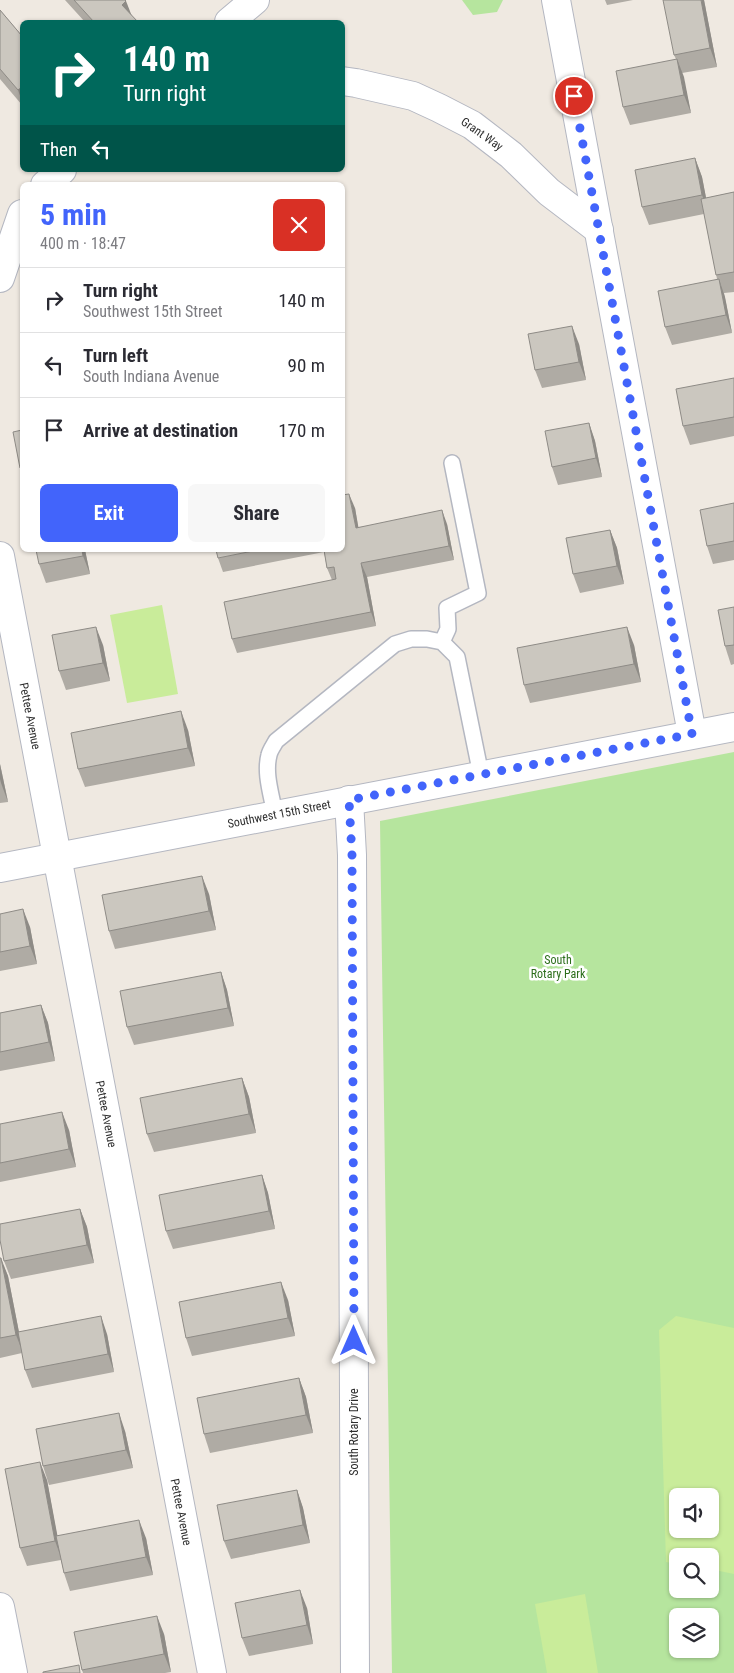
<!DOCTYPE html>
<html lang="en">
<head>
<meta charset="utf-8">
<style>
  :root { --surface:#fff; --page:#f7f7f7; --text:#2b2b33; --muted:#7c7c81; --line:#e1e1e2; --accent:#4264fb }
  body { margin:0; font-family:"Roboto Condensed",sans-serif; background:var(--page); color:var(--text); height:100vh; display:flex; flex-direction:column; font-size:19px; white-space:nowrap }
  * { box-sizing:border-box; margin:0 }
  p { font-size:16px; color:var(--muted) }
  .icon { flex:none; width:28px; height:28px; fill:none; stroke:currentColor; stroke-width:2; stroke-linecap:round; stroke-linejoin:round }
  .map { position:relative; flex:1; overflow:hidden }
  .details { position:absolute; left:20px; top:182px; width:325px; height:370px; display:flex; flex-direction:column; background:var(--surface); border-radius:8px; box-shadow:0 1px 4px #0004 }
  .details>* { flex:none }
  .top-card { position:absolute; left:20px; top:20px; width:325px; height:152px; border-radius:8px; box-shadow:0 1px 4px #0004; background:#00695c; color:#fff; overflow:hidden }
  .controls { position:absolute; left:669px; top:1488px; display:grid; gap:10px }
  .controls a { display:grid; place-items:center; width:50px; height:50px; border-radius:8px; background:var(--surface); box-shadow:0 1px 4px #0004; font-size:25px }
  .pin { position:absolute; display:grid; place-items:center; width:42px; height:42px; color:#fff; margin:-21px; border:2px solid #fff; border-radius:50%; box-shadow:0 1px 5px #0007 }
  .me { position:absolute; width:55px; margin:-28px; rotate:0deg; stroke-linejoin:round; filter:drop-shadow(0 0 4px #0008) }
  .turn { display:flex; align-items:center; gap:18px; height:105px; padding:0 20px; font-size:22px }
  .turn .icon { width:65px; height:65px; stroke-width:2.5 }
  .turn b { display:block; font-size:35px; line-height:42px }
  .then { display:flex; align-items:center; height:48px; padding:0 20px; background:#0003; gap:10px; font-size:19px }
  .round { display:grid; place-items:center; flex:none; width:52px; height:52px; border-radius:8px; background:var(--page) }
  .overview { display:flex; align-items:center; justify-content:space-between; height:85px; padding:0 20px }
  h1 { font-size:30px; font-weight:700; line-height:38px; color:var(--accent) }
  .button { display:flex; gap:10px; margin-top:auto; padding:10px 20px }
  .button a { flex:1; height:58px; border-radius:8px; background:var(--accent); color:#fff; font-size:20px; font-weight:700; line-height:58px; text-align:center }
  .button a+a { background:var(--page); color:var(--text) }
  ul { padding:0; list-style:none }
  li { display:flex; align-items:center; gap:15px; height:65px; padding:0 20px; border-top:1px solid var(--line) }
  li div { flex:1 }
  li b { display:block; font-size:19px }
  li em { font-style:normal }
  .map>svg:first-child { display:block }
  .green { fill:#b6e59e; fill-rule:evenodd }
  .pitch { fill:#c9ec9a; fill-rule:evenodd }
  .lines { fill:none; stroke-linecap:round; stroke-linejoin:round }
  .service-casing { stroke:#b4b7c1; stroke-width:18 }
  .minor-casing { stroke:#b4b7c1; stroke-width:30 }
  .tertiary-casing { stroke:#b4b7c1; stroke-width:30 }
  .service { stroke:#fff; stroke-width:15 }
  .minor { stroke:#fff; stroke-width:28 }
  .tertiary { stroke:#fff; stroke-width:28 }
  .wall { fill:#afaba4 }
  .shaded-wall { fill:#8e8b86 }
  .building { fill:#cbc7bf; stroke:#8e8b86 }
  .route { stroke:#4264fb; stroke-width:9; stroke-dasharray:0 16.2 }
  .labels { text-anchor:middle; stroke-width:5; stroke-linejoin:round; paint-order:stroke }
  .street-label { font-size:12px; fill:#2e2e2e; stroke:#fff }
  .park-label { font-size:12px; fill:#2c6e1b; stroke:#fff }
</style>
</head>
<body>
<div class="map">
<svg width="734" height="1673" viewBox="0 0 734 1673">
  <rect width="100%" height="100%" fill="#efe9e1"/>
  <g class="green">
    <path d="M462,0H503L497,12L473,15Z"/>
    <path d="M734,752V1673H392L380,821ZM678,1496H710V1529H678ZM678,1556H710V1589H678ZM678,1616H710V1649H678Z"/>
  </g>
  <g class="pitch">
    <path d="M162,605L178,694L127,703L110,615Z"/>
    <path d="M676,1316L734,1328V1574L710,1569V1556H678L677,1564L666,1562L659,1330ZM710,1496V1529H678V1496Z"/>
    <path d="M585,1594L598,1673H547L535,1604Z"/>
  </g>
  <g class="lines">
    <defs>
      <g id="service">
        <path d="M442,642L448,629L447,608L478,593L452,463"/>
        <path d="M275,815C272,796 264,774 269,755C270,750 274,745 276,741L395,644L411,639H427L442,642L457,657L481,775"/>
      </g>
      <g id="minor">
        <path d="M556,0L692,734"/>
        <path d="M229,22L255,0"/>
        <path d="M342,81L356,83L413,96L439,108L472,125L511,155L549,192L599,230"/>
        <path d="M45,185L62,170"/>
        <path d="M0,278L22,214"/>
        <path d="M0,556L212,1673"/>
        <path d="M349,800L352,855L355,1673"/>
        <path d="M0,1607L13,1673"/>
      </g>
      <path id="tertiary" d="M0,868L734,727"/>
    </defs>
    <use href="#service" class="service-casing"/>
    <use href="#minor" class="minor-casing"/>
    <use href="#tertiary" class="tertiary-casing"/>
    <use href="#service" class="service"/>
    <use href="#minor" class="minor"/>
    <use href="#tertiary" class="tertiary"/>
  </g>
  <g class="wall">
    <path d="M65,0H125L131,16L138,22H85Z"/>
    <path d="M605,0H633L607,5Z"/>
    <path d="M704,0L717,67L682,73L691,113L630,125L623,107L676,59L674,55Z"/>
    <path d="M0,10L22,36V105L0,79Z"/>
    <path d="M695,158L702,177L706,198L734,192V292L724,293L732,333L672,345L665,327L717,279L704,214L649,225L642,207Z"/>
    <path d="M579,344L586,380L542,388L535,370Z"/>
    <path d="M734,378V436L690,445L683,426Z"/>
    <path d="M589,423L595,441L602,477L558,485L552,467Z"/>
    <path d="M734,503V560L713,564L707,546Z"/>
    <path d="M355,508L358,527L447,524L454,560L367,577L376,626L237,653L232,639L332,580L327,568L324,552L223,572L218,558L216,550H342Z"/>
    <path d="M610,530L617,548L624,584L580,593L573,574Z"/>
    <path d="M85,550L90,574L46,583L39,564Z"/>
    <path d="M734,607V664L731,665L725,646Z"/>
    <path d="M103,645L110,681L66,690L59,671Z"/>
    <path d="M634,645L641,682L530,703L524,685Z"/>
    <path d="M188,730L195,766L85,787L78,769Z"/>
    <path d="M0,764L8,802L0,803Z"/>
    <path d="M209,894L216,930L115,949L109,931Z"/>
    <path d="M0,914L30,927L37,964L0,971Z"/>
    <path d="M221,972L227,990L234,1026L134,1045L127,1027Z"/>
    <path d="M41,1005L48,1023L55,1061L0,1071V1013Z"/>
    <path d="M242,1078L249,1097L256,1133L154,1152L147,1134Z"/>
    <path d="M0,1124L69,1130L76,1167L0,1182Z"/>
    <path d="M262,1175L268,1193L275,1229L173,1249L166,1231Z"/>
    <path d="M80,1209L87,1227L94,1263L11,1279L4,1261Z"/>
    <path d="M0,1258L8,1276L19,1332L107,1334L114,1372L32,1388L25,1370L22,1353L0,1358Z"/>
    <path d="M288,1300L295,1336L192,1356L186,1338Z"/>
    <path d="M299,1378L306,1397L313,1433L210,1453L204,1434Z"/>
    <path d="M125,1431L133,1468L49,1485L43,1466Z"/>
    <path d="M47,1480L57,1536L146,1538L153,1575L70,1591L64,1573L61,1560L27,1566L20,1548Z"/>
    <path d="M297,1490L303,1508L310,1543L231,1559L224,1541Z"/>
    <path d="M307,1608L313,1644L249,1656L242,1638Z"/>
    <path d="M164,1634L171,1672L165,1673H83L82,1670Z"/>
  </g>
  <g class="shaded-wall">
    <path d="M701,0H704L717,67L710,48Z"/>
    <path d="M126,1L133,19L122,5Z"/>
    <path d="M677,59L684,77L691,113L684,95Z"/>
    <path d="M22,87V101L18,90Z"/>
    <path d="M695,158L702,177L709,213L702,195Z"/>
    <path d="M719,279L725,297L732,333L726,315Z"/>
    <path d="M572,326L579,344L586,380L579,362Z"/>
    <path d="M589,423L595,441L602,477L596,458Z"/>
    <path d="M349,494L355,508L361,542L356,528Z"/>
    <path d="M442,510L447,524L454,560L449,546Z"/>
    <path d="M610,530L617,548L624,584L617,566Z"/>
    <path d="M82,550H85L90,574L83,556Z"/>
    <path d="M361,563L367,577L376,626L371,612Z"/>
    <path d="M96,627L103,645L110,681L103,663Z"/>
    <path d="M627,627L634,645L641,682L634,664Z"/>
    <path d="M181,711L188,730L195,766L188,748Z"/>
    <path d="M0,764L8,802L1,783L0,779Z"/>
    <path d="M202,876L209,894L216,930L209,911Z"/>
    <path d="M23,909L30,927L37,964L30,946Z"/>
    <path d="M221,972L227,990L234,1026L228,1008Z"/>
    <path d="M41,1005L48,1023L55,1061L49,1042Z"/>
    <path d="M242,1078L249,1097L256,1133L249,1114Z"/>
    <path d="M62,1112L69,1130L76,1167L69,1149Z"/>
    <path d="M262,1175L268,1193L275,1229L269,1211Z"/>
    <path d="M80,1209L87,1227L94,1263L87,1245Z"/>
    <path d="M1,1258L8,1276L23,1353L16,1335Z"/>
    <path d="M281,1282L288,1300L295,1336L288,1318Z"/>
    <path d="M101,1316L107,1334L114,1372L108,1354Z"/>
    <path d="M299,1378L306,1397L313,1433L306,1415Z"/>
    <path d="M119,1413L125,1431L133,1468L126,1450Z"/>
    <path d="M40,1462L47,1480L62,1560L55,1541Z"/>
    <path d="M297,1490L303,1508L310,1543L303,1525Z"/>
    <path d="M139,1520L146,1538L153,1575L146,1557Z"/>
    <path d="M300,1590L307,1608L313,1644L307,1625Z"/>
    <path d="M157,1616L164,1634L171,1672L164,1654Z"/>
  </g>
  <g class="building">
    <path d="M74,0H125L126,1L122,5L138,22H94Z"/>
    <path d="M663,0H701L710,48L674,55Z"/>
    <path d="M0,10L22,36V87L18,90L0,69Z"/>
    <path d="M677,59L684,95L623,107L616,71Z"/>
    <path d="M695,158L702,195L642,207L635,170Z"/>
    <path d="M734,192V272L716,275L701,199Z"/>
    <path d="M719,279L726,315L665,327L658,291Z"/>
    <path d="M572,326L579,362L535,370L528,334Z"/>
    <path d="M734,378V417L683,426L676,389Z"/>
    <path d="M589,423L596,458L552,467L545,431Z"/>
    <path d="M22,430V468H20L13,432Z"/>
    <path d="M349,494L356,528L442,510L449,546L361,563L371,612L232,639L224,602L336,579L334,567L327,568L324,550H342V495Z"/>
    <path d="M734,503V541L707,546L700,510Z"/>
    <path d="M610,530L617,566L573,574L566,538Z"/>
    <path d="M36,550H82L83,556L39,564Z"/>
    <path d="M216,550H258L218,558Z"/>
    <path d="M734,607V645L725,646L718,610Z"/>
    <path d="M96,627L103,663L59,671L52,635Z"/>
    <path d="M627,627L634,664L524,685L517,648Z"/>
    <path d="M181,711L188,748L78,769L71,733Z"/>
    <path d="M202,876L209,911L109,931L102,895Z"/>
    <path d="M23,909L30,946L0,952V914Z"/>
    <path d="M221,972L228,1008L127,1027L120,991Z"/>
    <path d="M41,1005L49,1042L0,1052V1013Z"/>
    <path d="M242,1078L249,1114L147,1134L140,1098Z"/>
    <path d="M62,1112L69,1149L0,1163V1124Z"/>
    <path d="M262,1175L269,1211L166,1231L159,1195Z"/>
    <path d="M80,1209L87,1245L4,1261L0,1240V1224Z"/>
    <path d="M0,1258H1L16,1335L0,1338Z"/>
    <path d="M281,1282L288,1318L186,1338L179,1302Z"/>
    <path d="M101,1316L108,1354L25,1370L18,1332Z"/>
    <path d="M299,1378L306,1415L204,1434L197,1398Z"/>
    <path d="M119,1413L126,1450L43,1466L36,1429Z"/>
    <path d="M40,1462L55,1541L20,1548L5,1469Z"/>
    <path d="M297,1490L303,1525L224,1541L217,1505Z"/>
    <path d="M139,1520L146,1557L64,1573L56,1536Z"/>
    <path d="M300,1590L307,1625L242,1638L235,1603Z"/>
    <path d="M157,1616L164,1654L82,1670L74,1632Z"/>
    <path d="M79,1665L80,1673H43V1672Z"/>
  </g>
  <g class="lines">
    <path class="route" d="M354,1341L352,855L349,800L692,734L574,96"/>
  </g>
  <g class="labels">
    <g class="street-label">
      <text transform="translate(482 134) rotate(35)" y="4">Grant Way</text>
      <text transform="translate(30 716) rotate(79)" y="4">Pettee Avenue</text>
      <text transform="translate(279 814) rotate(-11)" y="4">Southwest 15th Street</text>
      <text transform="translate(106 1114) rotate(79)" y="4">Pettee Avenue</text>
      <text transform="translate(354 1432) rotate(-90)" y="4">South Rotary Drive</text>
      <text transform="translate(181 1512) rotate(79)" y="4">Pettee Avenue</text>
    </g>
    <g class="park-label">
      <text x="558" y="964">South<tspan x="558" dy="14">Rotary Park</tspan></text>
    </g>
  </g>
</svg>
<div class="controls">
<a><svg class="icon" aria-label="sound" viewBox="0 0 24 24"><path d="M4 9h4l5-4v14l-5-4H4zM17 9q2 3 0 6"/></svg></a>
<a><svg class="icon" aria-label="search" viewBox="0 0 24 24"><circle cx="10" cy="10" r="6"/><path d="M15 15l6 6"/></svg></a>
<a><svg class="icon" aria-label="layers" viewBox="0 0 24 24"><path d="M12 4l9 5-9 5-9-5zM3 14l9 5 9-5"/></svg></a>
</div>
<div class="pin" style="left:574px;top:96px;background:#d93025"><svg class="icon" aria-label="arrive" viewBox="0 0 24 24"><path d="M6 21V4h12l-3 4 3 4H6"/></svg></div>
<svg class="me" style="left:354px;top:1341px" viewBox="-20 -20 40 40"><path d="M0-17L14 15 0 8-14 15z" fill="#4264fb" stroke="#fff" stroke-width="4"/></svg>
<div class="top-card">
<div class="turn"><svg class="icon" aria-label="right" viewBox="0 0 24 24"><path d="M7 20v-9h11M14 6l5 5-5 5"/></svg><div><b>140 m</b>Turn right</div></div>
<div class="then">Then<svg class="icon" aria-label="left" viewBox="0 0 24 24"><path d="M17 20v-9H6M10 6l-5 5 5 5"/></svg></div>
</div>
<section class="details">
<div class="overview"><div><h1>5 min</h1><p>400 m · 18:47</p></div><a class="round" style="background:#d93025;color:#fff"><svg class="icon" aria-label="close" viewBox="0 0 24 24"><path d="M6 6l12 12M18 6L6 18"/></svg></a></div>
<ul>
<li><svg class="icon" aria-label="right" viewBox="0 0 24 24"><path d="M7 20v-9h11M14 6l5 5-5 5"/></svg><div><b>Turn right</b><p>Southwest 15th Street</p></div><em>140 m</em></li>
<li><svg class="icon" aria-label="left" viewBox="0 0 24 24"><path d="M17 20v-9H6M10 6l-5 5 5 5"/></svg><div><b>Turn left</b><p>South Indiana Avenue</p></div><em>90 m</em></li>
<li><svg class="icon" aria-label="arrive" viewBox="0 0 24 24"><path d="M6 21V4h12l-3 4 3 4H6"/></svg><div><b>Arrive at destination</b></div><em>170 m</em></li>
</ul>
<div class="button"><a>Exit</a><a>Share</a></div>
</section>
</div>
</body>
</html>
